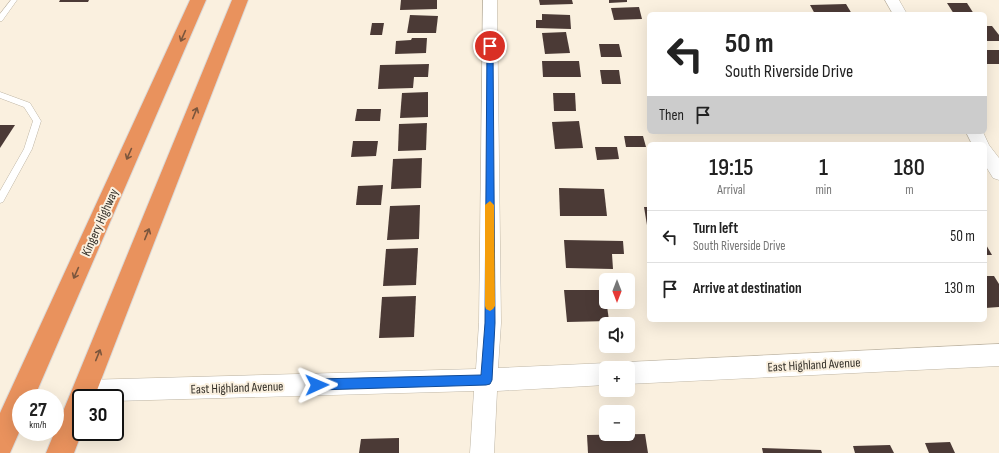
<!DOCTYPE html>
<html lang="en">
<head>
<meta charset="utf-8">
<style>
  :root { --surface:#fff; --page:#f2f2f2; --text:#222; --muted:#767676; --line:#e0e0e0 }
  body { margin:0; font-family:"Sofia Sans Condensed",sans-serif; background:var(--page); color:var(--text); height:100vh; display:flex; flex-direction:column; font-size:15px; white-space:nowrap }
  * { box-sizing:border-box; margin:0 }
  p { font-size:13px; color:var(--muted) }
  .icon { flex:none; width:22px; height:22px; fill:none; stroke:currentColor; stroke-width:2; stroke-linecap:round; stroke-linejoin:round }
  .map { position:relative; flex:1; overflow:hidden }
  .drawer { position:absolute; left:647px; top:142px; width:340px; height:180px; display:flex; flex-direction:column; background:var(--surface); border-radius:6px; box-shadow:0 4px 16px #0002 }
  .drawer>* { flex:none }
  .banner { position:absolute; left:647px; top:12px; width:340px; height:122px; border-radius:6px; box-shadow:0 4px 16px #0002; background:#fff; color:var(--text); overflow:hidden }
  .needle { width:26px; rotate:180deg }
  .controls { position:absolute; left:599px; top:273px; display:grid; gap:8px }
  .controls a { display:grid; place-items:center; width:36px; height:36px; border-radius:6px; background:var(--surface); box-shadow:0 4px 16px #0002; font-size:20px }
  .speed { position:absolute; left:12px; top:389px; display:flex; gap:8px; font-size:20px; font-weight:700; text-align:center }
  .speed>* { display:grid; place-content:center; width:52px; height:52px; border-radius:50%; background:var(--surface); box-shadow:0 4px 16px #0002; line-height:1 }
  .speed small { font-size:10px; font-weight:400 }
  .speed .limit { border:2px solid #111; border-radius:6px; background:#fff; color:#111 }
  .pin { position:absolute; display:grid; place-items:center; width:34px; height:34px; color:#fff; margin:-17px; border:2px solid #fff; border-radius:50%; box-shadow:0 1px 4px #0007 }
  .me { position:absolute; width:44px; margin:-22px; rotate:89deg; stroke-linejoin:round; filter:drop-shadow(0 0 3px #0008) }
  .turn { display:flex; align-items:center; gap:14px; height:84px; padding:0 12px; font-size:18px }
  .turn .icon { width:52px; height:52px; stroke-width:2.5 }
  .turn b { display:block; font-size:28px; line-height:34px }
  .then { display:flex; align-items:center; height:38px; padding:0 12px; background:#0003; gap:8px; font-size:15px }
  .eta { display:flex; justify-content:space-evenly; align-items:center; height:68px; text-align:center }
  .eta b { font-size:24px; font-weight:600; line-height:28px }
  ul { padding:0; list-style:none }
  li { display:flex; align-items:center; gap:12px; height:52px; padding:0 12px; border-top:1px solid var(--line) }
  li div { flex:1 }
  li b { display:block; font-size:15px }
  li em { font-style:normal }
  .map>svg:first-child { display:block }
  .building { fill:#4b3a36 }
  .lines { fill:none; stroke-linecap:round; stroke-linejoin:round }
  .lane-casing { stroke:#beb5a4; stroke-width:1 }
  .street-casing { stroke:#beb5a4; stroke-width:1 }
  .highway-casing { stroke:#dad9d8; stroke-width:2 }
  .lane { fill:#fff; fill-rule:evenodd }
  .street { fill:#fff; fill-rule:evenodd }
  .highway { fill:#e9925d; fill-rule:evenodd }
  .oneway { stroke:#7b563d }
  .route { fill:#1a73e8; stroke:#114b97 }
  .slow { fill:#f59e0b }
  .labels { text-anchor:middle; stroke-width:4; stroke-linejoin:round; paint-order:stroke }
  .street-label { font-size:13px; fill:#322e27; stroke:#faf0df }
</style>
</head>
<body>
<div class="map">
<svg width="999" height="453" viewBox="0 0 999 453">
  <rect width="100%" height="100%" fill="#faf0df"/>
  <g class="building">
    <path d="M60,0H89L88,2H59Z"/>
    <path d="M401,0H437V9L400,10Z"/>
    <path d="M539,0H572L573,4L540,5Z"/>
    <path d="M609,0H627V2L609,3Z"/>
    <path d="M947,3H967L974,14H954Z"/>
    <path d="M846,4L852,14H815L810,5Z"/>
    <path d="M639,7L642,19L614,20L611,8Z"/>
    <path d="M542,14L570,15L571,29L536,28V20H542Z"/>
    <path d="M410,15L438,16L436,33H407Z"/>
    <path d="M372,23H384L382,35H370Z"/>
    <path d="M985,26H992L999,35V41H985Z"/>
    <path d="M566,32L570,53L545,54L542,33Z"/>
    <path d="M412,38H427L426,53L395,54L396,41L411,40Z"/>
    <path d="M599,44H619L622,57H601Z"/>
    <rect x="985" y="50" width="14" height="14"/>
    <path d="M542,61H579L581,77H543Z"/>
    <path d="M429,64L428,77H414L413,88L378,89L380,65Z"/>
    <path d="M600,70H619L621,84H602Z"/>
    <path d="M428,92V117L400,118L402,93Z"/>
    <path d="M553,93H575L576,111H554Z"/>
    <path d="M357,109H381L380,121H355Z"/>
    <path d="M579,121L583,148L555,149L552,122Z"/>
    <path d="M427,123L426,150L398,151L399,124Z"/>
    <path d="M0,125H15L0,148Z"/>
    <path d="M624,136H643L646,147H626Z"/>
    <path d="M353,141H378L376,156L351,157Z"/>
    <path d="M595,147H617L619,159L597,160Z"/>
    <path d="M422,158L421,188L391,189L393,159Z"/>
    <path d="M383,185L381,205H356L358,186Z"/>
    <path d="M559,188L604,189L607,216H560Z"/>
    <path d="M420,205L419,239L387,240L390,206Z"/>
    <path d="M644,207H649V225H647Z"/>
    <path d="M564,240L623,241L624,254H612L613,269L566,268Z"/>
    <path d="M985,243L992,255H985Z"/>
    <path d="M418,248L416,285L383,286L386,249Z"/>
    <path d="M985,276H994L999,284V307L985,308Z"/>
    <path d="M564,290H605L609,321L567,322Z"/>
    <path d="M416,296L414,337L379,338L382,297Z"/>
    <path d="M645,434L648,453H588L587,435Z"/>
    <path d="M399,438V453H359L361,439Z"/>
    <path d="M950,442L955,453H929L925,443Z"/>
    <path d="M890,445L894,453H855L853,446Z"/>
    <path d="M762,448L821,450L822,453H763Z"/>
  </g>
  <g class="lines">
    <defs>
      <g id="lane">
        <path d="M11,0H17L2,21H0V14Z"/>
        <path d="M0,92L30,103L41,121L32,149L3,202L0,203V191L24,149L33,121L24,107L0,98Z"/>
      </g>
      <g id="street">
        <path d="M483,0H497L501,323L498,368L606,363L615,368H606V385L497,391L494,453H470L474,391L115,401V398H81V401L76,399L73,391L76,383L84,380L476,369L479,323Z"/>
        <path d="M885,0H899L907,14H893Z"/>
        <path d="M966,132H983L989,145L999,158V180L993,178L985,165V144H972Z"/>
        <path d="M999,344V366L628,384V368H619L620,365L628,362Z"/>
      </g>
      <g id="highway">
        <path d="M190,0H206L34,398H21V428L10,453H0V413Z"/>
        <path d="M232,0H248L94,398H81L82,432L74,453H46Z"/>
      </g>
    </defs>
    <use href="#lane" class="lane-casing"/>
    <use href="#street" class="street-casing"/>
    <use href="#highway" class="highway-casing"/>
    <use href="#lane" class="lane"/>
    <use href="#street" class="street"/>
    <use href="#highway" class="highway"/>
  </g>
  <defs><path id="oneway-shaft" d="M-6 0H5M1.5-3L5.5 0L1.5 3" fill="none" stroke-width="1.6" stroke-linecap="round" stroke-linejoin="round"/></defs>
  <g class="oneway">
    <use href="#oneway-shaft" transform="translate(183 36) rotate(114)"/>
    <use href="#oneway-shaft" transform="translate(195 113) rotate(-68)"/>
    <use href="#oneway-shaft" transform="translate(129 154) rotate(114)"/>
    <use href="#oneway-shaft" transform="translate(147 234) rotate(-68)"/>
    <use href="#oneway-shaft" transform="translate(76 273) rotate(114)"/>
    <use href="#oneway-shaft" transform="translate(98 355) rotate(-68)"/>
  </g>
  <path class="route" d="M487,44H492L493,46L495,323L492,380L490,384L486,385L317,390L313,389L311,385L313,381L317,379L481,375L485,323Z"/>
  <path class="slow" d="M490,201L494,205L495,306L493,309L490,311L486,309L485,306V205Z"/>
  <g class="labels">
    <g class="street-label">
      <text transform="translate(99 222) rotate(-66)" y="5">Kingery Highway</text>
      <text transform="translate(814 364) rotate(-3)" y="5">East Highland Avenue</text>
      <text transform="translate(237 387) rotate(-2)" y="5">East Highland Avenue</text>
    </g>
  </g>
</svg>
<div class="controls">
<a><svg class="needle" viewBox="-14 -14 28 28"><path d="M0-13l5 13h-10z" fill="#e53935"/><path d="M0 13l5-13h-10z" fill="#767676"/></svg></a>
<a><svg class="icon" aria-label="sound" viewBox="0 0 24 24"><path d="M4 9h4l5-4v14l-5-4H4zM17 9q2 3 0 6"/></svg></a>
<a>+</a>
<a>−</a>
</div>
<div class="speed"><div>27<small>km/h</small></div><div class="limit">30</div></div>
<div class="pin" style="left:490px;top:46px;background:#d93025"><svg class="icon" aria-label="arrive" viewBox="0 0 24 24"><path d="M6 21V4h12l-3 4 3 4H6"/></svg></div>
<svg class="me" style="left:317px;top:385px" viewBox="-20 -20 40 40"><path d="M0-17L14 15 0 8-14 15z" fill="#1a73e8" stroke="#fff" stroke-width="4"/></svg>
<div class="banner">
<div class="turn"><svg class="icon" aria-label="left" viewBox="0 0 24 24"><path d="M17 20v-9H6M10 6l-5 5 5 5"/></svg><div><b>50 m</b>South Riverside Drive</div></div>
<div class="then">Then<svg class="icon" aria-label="arrive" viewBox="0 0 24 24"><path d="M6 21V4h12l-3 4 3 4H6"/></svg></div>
</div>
<section class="drawer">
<div class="eta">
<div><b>19:15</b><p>Arrival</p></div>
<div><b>1</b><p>min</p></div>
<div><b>180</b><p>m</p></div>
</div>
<ul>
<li><svg class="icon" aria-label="left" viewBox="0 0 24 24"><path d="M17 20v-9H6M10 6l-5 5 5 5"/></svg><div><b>Turn left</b><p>South Riverside Drive</p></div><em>50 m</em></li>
<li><svg class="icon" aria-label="arrive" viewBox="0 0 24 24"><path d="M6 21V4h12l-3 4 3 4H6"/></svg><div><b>Arrive at destination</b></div><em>130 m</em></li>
</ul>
</section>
</div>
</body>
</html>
